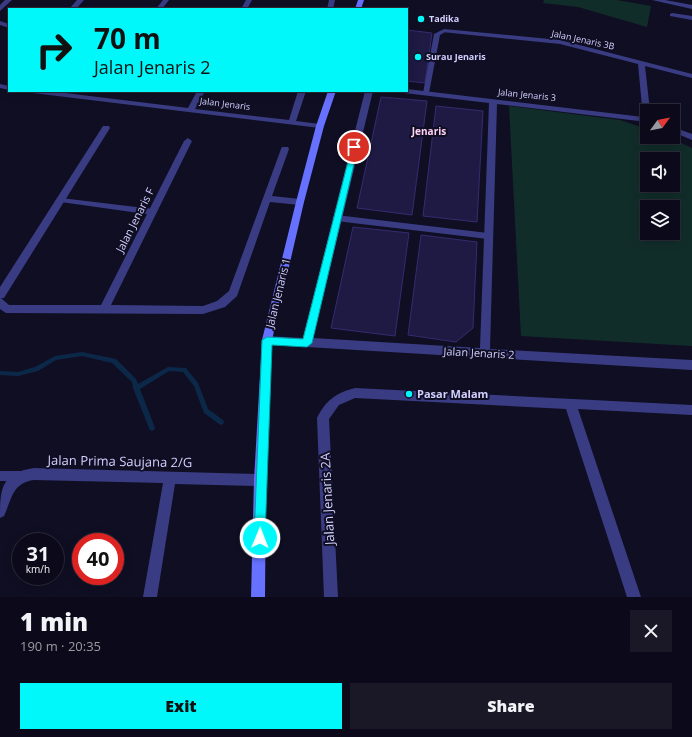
<!DOCTYPE html>
<html lang="en">
<head>
<meta charset="utf-8">
<style>
  :root { --surface:#0c0a1a; --page:#1a1827; --text:#f1f3f6; --muted:#9a9aa2; --line:#2c2b39; --accent:#00f8fb }
  body { margin:0; font-family:"Open Sans",sans-serif; background:var(--page); color:var(--text); height:100vh; display:flex; flex-direction:column; font-size:15px; white-space:nowrap }
  * { box-sizing:border-box; margin:0 }
  p { font-size:13px; color:var(--muted) }
  .icon { flex:none; width:22px; height:22px; fill:none; stroke:currentColor; stroke-width:2; stroke-linecap:round; stroke-linejoin:round }
  .map { position:relative; height:597px; overflow:hidden }
  .drawer { display:flex; flex-direction:column; background:var(--surface); flex:1 }
  .drawer>* { flex:none }
  .banner { position:absolute; left:8px; top:8px; width:400px; height:84px; border-radius:0px; box-shadow:0 2px 10px #0003,0 0 0 1px var(--line); background:#00f8fb; color:#111; overflow:hidden }
  .needle { width:26px; rotate:57deg }
  .fabs { position:absolute; left:640px; top:104px; display:grid; gap:8px }
  .fabs a { display:grid; place-items:center; width:40px; height:40px; border-radius:0px; background:var(--surface); box-shadow:0 2px 10px #0003,0 0 0 1px var(--line); font-size:20px }
  .speed { position:absolute; left:12px; top:533px; display:flex; gap:8px; font-size:20px; font-weight:700; text-align:center }
  .speed>* { display:grid; place-content:center; width:52px; height:52px; border-radius:50%; background:var(--surface); box-shadow:0 2px 10px #0003,0 0 0 1px var(--line); line-height:1 }
  .speed small { font-size:10px; font-weight:400 }
  .speed .limit { border:6px solid #d22; background:#fff; color:#111 }
  .pin { position:absolute; display:grid; place-items:center; width:34px; height:34px; color:#fff; margin:-17px; border:2px solid #fff; border-radius:50%; box-shadow:0 1px 4px #0007 }
  .me { position:absolute; width:44px; margin:-22px; rotate:1deg; stroke-linejoin:round; filter:drop-shadow(0 0 3px #0008) }
  .turn { display:flex; align-items:center; gap:14px; height:84px; padding:0 20px; font-size:18px }
  .turn .icon { width:52px; height:52px; stroke-width:2.5 }
  .turn b { display:block; font-size:28px; line-height:34px }
  .round { display:grid; place-items:center; flex:none; width:42px; height:42px; border-radius:0px; background:var(--page) }
  .summary { display:flex; align-items:center; justify-content:space-between; height:68px; padding:0 20px }
  h1 { font-size:24px; font-weight:800; line-height:30px }
  .button { display:flex; gap:8px; margin-top:auto; padding:8px 20px }
  .button a { flex:1; height:46px; border-radius:0px; background:var(--accent); color:#111; font-size:16px; font-weight:800; line-height:46px; text-align:center }
  .button a+a { background:var(--page); color:var(--text) }
  .map>svg:first-child { display:block }
  .green { fill:#112d2a; fill-rule:evenodd }
  .lines { fill:none; stroke-linecap:round; stroke-linejoin:round }
  .stream { fill:#0c2849; fill-rule:evenodd }
  .building { fill:#1f1a44; stroke:#332c70 }
  .lane { fill:#393c82; fill-rule:evenodd }
  .street { fill:#393c82; fill-rule:evenodd }
  .secondary { fill:#6771ff; fill-rule:evenodd }
  .route { fill:#00f8fb; stroke:#00a1a3 }
  .poi-dot { fill:#00f8fb; stroke:#100e23; stroke-width:1.5 }
  .labels { text-anchor:middle; stroke-width:4; stroke-linejoin:round; paint-order:stroke }
  .far-poi-label { font-size:9px; font-weight:bold; fill:#d1d0ff; stroke:#100e23; text-anchor:start }
  .far-street-label { font-size:9px; fill:#d1d0ff; stroke:#100e23 }
  .far-neighbourhood-label { font-size:10px; font-weight:bold; fill:#ffd2f3; stroke:#100e23 }
  .street-label { font-size:11px; fill:#d1d0ff; stroke:#100e23 }
  .poi-label { font-size:11px; font-weight:bold; fill:#d1d0ff; stroke:#100e23; text-anchor:start }
  .near-street-label { font-size:13px; fill:#d1d0ff; stroke:#100e23 }
</style>
</head>
<body>
<div class="map">
<svg width="692" height="597" viewBox="0 0 692 597">
  <rect width="100%" height="100%" fill="#100e23"/>
  <g class="green">
    <path d="M544,0H617L651,6L647,27L578,7L543,3Z"/>
    <path d="M509,106L620,120L647,129V137H668L692,148V346L521,336ZM647,159H673V185H647ZM647,207H673V233H647Z"/>
  </g>
  <g class="lines">
    <path class="stream" d="M82,352L116,359L136,379L138,384L168,367L186,368L198,383L208,409L223,420L224,422L223,424L221,425L219,424L204,413L194,386L183,372L169,371L140,389L155,428L154,430L152,431L150,430L149,428L133,388L132,382L112,363L82,356L56,360L38,371L18,376L0,375V371L18,372L35,367L55,356Z"/>
  </g>
  <g class="building">
    <path d="M407,30L432,33L425,83L407,81Z"/>
    <path d="M381,97L427,101L412,215L357,208Z"/>
    <path d="M436,106L483,111L477,222L423,216Z"/>
    <path d="M353,227L409,233L395,336L331,328Z"/>
    <path d="M421,235L477,242L473,328L456,342L408,335Z"/>
  </g>
  <g class="lines">
    <g class="lane">
      <path d="M672,13L692,16V20L670,16V14Z"/>
      <path d="M442,30L447,31L440,35L429,93L428,94H424L423,93L434,34Z"/>
      <path d="M59,198H61L153,209L157,212L153,215L61,202L57,200Z"/>
      <path d="M336,215L488,233L492,236L488,239L336,221L332,218Z"/>
      <path d="M0,471H20L23,473L25,476L23,479L20,481H0Z"/>
    </g>
    <g class="street">
      <path d="M5,0H12L0,11V5Z"/>
      <path d="M77,0H84L76,9H69Z"/>
      <path d="M163,0H169L162,9H156Z"/>
      <path d="M246,0H252L247,9H241Z"/>
      <path d="M329,0H335L333,9H327Z"/>
      <path d="M652,0H665L692,5V9Z"/>
      <path d="M0,21L9,24V28L0,25Z"/>
      <path d="M444,29L560,40L692,74V78L645,66L650,111H647V122L497,104L490,349L692,360V370L307,347L263,343L262,340L263,337L267,336L303,338L365,91H373L313,338L480,348L489,103L404,93L400,91H407V89L643,117L638,64L560,44L442,32L441,31Z"/>
      <path d="M0,84L9,86V90L0,88Z"/>
      <path d="M29,91H49L188,108L197,91H205L195,109L289,120L298,91H306L296,121L320,124L324,126L320,128L33,93Z"/>
      <path d="M103,126H109L110,128L4,298H1L9,305H101L184,141L188,138L192,141L111,305L203,306L217,301L229,291L281,149L282,147H288L289,149L272,196L300,199L304,202L300,205L270,202L237,296L225,307L203,314L6,313L0,309V287Z"/>
      <path d="M673,127L692,134V140L673,132Z"/>
      <path d="M355,388L692,405V415L578,409L641,597H627L566,409L355,398L339,405L329,419L338,597H324L317,418C326,400 336,393 355,388Z"/>
      <path d="M34,468L260,474L264,476L266,480L264,484L260,486L175,484L157,597H143L163,483L34,480C12,483 12,499 4,516L0,518C0,489 1,473 34,468Z"/>
    </g>
    <g class="secondary">
      <path d="M358,0H364L361,9H355Z"/>
      <path d="M328,91H336L324,126L304,202L272,340L266,480L265,597H251L254,480L262,340L296,202L316,126Z"/>
    </g>
  </g>
  <path class="route" d="M352,146L358,147L312,343L307,347L272,345L265,538L264,543L260,544L255,543L254,538L262,340L267,337L303,339Z"/>
  <g class="poi-dot">
    <circle cx="421" cy="19" r="4"/>
    <circle cx="418" cy="57" r="4"/>
    <circle cx="409" cy="394" r="4"/>
  </g>
  <g class="labels">
    <g class="far-poi-label">
      <text x="429" y="22">Tadika</text>
      <text x="426" y="60">Surau Jenaris</text>
    </g>
    <g class="far-street-label">
      <text transform="translate(583 40) rotate(12)" y="3">Jalan Jenaris 3B</text>
      <text transform="translate(527 95) rotate(6)" y="3">Jalan Jenaris 3</text>
      <text transform="translate(225 104) rotate(7)" y="3">Jalan Jenaris</text>
    </g>
    <g class="far-neighbourhood-label">
      <text x="429" y="135">Jenaris</text>
    </g>
    <g class="street-label">
      <text transform="translate(135 220) rotate(-63)" y="4">Jalan Jenaris F</text>
      <text transform="translate(278 293) rotate(-76)" y="4">Jalan Jenaris 1</text>
      <text transform="translate(479 353) rotate(3)" y="4">Jalan Jenaris 2</text>
    </g>
    <g class="poi-label">
      <text x="417" y="398">Pasar Malam</text>
    </g>
    <g class="near-street-label">
      <text transform="translate(120 461) rotate(1)" y="5">Jalan Prima Saujana 2/G</text>
      <text transform="translate(327 499) rotate(-93)" y="5">Jalan Jenaris 2A</text>
    </g>
  </g>
</svg>
<div class="fabs">
<a><svg class="needle" viewBox="-14 -14 28 28"><path d="M0-13l5 13h-10z" fill="#e53935"/><path d="M0 13l5-13h-10z" fill="#9a9aa2"/></svg></a>
<a><svg class="icon" aria-label="sound" viewBox="0 0 24 24"><path d="M4 9h4l5-4v14l-5-4H4zM17 9q2 3 0 6"/></svg></a>
<a><svg class="icon" aria-label="layers" viewBox="0 0 24 24"><path d="M12 4l9 5-9 5-9-5zM3 14l9 5 9-5"/></svg></a>
</div>
<div class="speed"><div>31<small>km/h</small></div><div class="limit">40</div></div>
<div class="pin" style="left:354px;top:147px;background:#d93025"><svg class="icon" aria-label="arrive" viewBox="0 0 24 24"><path d="M6 21V4h12l-3 4 3 4H6"/></svg></div>
<svg class="me" style="left:260px;top:538px" viewBox="-20 -20 40 40"><circle r="17" fill="#00f8fb" stroke="#fff" stroke-width="3"/><path d="M0-11L8 9 0 5-8 9z" fill="#fff"/></svg>
<div class="banner">
<div class="turn"><svg class="icon" aria-label="right" viewBox="0 0 24 24"><path d="M7 20v-9h11M14 6l5 5-5 5"/></svg><div><b>70 m</b>Jalan Jenaris 2</div></div>
</div>
</div>
<section class="drawer">
<div class="summary"><div><h1>1 min</h1><p>190 m · 20:35</p></div><a class="round"><svg class="icon" aria-label="close" viewBox="0 0 24 24"><path d="M6 6l12 12M18 6L6 18"/></svg></a></div>
<div class="button"><a>Exit</a><a>Share</a></div>
</section>
</body>
</html>
